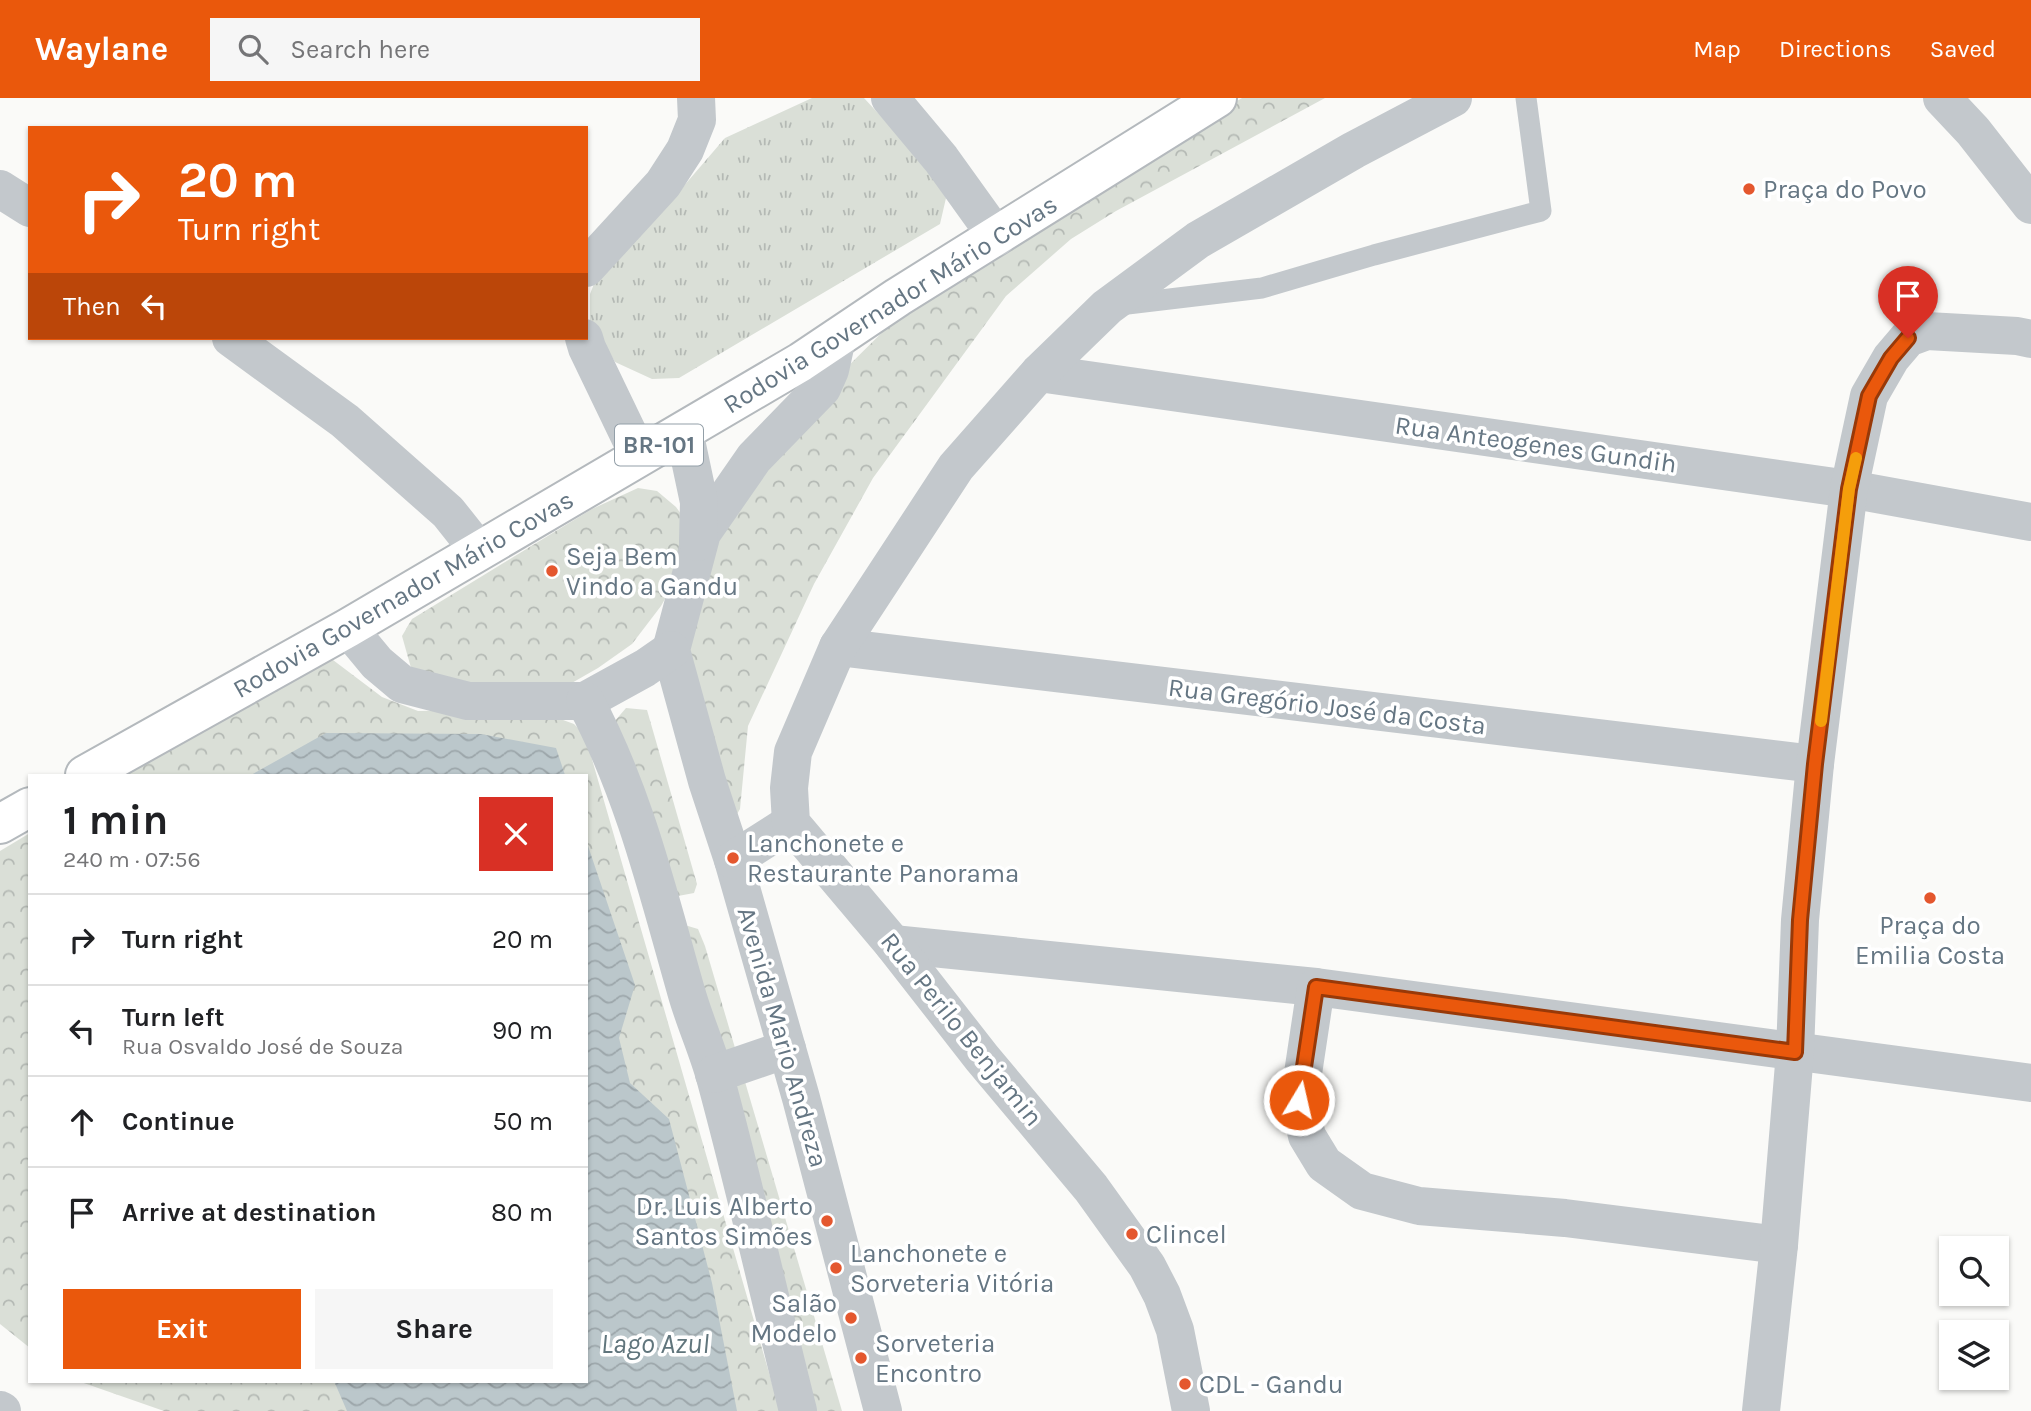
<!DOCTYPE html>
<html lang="en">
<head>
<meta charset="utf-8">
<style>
  :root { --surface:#fff; --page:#f6f6f6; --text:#202124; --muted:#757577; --line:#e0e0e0; --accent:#ea580c }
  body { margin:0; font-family:Karla,sans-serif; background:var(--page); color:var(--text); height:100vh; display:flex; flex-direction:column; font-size:26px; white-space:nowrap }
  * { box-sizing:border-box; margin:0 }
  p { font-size:23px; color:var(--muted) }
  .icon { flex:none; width:38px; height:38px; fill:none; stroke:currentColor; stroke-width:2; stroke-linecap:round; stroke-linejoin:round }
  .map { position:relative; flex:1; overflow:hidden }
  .panel { position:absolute; left:28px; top:676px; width:560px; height:609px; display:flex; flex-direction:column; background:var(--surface); border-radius:0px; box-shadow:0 2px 5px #0004 }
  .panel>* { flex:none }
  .guide { position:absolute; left:28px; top:28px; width:560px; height:214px; border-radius:0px; box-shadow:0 2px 5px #0004; background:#ea580c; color:#fff; overflow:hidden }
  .controls { position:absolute; left:1939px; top:1138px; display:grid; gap:14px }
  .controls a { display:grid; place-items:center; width:70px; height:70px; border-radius:0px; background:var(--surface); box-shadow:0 2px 5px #0004; font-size:35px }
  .pin { position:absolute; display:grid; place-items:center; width:60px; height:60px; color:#fff; margin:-72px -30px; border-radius:50% 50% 50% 0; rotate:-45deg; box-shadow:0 0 7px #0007 }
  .pin .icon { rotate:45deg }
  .me { position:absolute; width:77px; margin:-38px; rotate:9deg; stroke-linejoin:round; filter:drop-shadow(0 0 5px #0008) }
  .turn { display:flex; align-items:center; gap:24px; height:147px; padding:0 35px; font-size:32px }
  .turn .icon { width:91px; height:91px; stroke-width:2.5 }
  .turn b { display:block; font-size:49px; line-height:60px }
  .then { display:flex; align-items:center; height:66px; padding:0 35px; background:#0003; gap:14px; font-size:26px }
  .round { display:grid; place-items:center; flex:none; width:74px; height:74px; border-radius:0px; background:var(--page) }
  .head { display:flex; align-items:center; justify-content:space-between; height:119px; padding:0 35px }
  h1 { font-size:42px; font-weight:700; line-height:52px }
  .cta { display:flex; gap:14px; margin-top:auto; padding:14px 35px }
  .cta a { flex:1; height:80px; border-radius:0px; background:var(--accent); color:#fff; font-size:28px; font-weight:700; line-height:80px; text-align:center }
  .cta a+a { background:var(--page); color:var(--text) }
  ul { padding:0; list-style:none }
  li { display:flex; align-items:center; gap:21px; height:91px; padding:0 35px; border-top:2px solid var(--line) }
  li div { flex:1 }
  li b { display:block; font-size:26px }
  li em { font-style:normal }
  header { display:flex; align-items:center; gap:42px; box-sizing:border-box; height:98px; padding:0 35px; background:var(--accent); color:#fff }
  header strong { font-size:33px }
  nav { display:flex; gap:38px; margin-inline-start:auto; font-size:24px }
  .search { width:490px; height:63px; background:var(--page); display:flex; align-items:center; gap:18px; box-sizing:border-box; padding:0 24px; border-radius:0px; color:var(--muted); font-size:26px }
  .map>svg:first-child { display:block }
  .grass { fill:url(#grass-tufts) }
  .forest { fill:url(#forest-crowns) }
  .water { fill:url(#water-waves) }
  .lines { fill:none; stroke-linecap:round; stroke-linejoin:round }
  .trunk-casing { stroke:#b4b9bd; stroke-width:42 }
  .service { stroke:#c3c8cc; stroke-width:21 }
  .minor { stroke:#c3c8cc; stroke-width:38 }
  .trunk { stroke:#fff; stroke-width:38 }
  .route-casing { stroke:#983908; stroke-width:18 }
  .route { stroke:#ea580c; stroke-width:12 }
  .slow { stroke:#f59e0b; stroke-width:12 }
  .poi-dot { fill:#e4572e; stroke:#fff; stroke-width:2.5 }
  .labels { text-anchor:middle; stroke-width:7; stroke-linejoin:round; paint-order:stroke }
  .shield { fill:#fff; stroke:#939fa8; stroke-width:2 }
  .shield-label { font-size:24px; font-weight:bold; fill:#657683 }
  .poi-label { font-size:26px; fill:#657683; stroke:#fff; text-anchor:start }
  .street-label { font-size:26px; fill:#657683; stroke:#fff }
  .water-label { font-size:28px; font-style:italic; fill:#60757c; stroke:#fff }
</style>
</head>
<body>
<header>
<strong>Waylane</strong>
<div class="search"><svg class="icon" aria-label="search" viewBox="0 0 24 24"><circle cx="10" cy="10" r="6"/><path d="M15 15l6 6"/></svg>Search here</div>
<nav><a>Map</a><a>Directions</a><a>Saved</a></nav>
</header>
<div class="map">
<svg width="2031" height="1313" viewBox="0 0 2031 1313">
  <defs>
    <pattern id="grass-tufts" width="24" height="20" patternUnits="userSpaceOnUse" patternTransform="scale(1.75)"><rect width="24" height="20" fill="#dadfd7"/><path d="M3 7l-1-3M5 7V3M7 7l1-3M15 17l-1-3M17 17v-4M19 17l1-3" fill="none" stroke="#b4b9b4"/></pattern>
    <pattern id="forest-crowns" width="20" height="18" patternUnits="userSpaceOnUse" patternTransform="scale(1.75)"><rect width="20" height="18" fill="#dadfd7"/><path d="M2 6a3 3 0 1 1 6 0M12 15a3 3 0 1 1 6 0" fill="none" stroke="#b4b9b4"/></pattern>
    <pattern id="water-waves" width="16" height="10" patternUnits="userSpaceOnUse" patternTransform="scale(1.75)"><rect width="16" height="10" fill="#bbc7cb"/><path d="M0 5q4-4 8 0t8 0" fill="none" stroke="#9ca6aa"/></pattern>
  </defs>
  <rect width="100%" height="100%" fill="#fafaf8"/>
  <path class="grass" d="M812,0H864L924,65L946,100L940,126L679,280L652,281L615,264L590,223V196L604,161L676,97L725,40Z"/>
  <g class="forest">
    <path d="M1242,0H1325L1116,113L1071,141L1006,198L873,380L814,486L748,628L740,711L734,721L686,545L692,469L828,288L933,184Z"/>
    <path d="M638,390L657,393L676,409L686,423L682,471L661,508L632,546L598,570L556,594L415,584L402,538L412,521L592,411Z"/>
    <path d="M333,562L382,599L418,613L533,611L574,626L585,637L780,1313H164L78,1283H586V677H125L310,565Z"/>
    <path d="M626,610L647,612L697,786L694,795L678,798L614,624Z"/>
    <path d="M30,735V1250L0,1226V753Z"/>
    <path d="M688,828L698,831L705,848L842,1313H806L680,830Z"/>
  </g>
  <g class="water">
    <path d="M326,635L481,636L556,650L565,677H251Z"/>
    <path d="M586,742L635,887L619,940L630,985L669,1021L712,1185L737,1313H347L334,1283H586Z"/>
  </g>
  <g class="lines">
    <defs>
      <g id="trunk">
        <path d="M85,677L348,530L801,264L898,199L1217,0"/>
        <path d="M0,726L30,709"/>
      </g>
    </defs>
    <use href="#trunk" class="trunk-casing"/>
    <path class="service" d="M1119,207L1262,190L1374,157L1541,113L1526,0"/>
    <g class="minor">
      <path d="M890,0L941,61L997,139"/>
      <path d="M1942,0L1973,33L2031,107"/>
      <path d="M0,91L30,110"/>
      <path d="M586,170L663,86L685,52L697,22L696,0"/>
      <path d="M231,240L345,323L448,414L479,453"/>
      <path d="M584,240L587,250L639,358"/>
      <path d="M837,240L830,272L822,290L754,360L702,435L671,552L707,683L733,762L801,1000L883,1313"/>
      <path d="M1039,275L1849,391L2031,424"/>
      <path d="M684,333L699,404L698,444"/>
      <path d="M348,530L377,565L402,586L468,603H585L645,570L671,552"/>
      <path d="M838,549L1815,666"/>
      <path d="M585,603C634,694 658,795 686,893C694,922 707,950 715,979C745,1089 770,1202 798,1313"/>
      <path d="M733,762L791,725"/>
      <path d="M893,846L1316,889L2031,985"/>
      <path d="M1316,889L1299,1002L1307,1038L1324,1066L1362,1093L1419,1108L1565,1120L1779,1147"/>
      <path d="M714,976L787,951"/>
      <path d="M0,1312L2,1313"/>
      <path d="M1191,1313L1175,1232L1162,1197L1147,1168L1091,1090L982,960L893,846L791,725L789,690L793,654L838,549L956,369L1039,275L1107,209L1198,142L1354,52L1453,0"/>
      <path d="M1761,1313L1779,1147L1795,954L1800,822L1815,666L1849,391L1869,298L1891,260L1908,240L1927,233L2017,238L2031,241"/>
    </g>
    <use href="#trunk" class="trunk"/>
  </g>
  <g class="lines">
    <defs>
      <path id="route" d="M1299,1002L1316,889L1795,954L1800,822L1815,666L1849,391L1869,298L1891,260L1908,240"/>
    </defs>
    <use href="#route" class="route-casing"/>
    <use href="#route" class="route"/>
    <path class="slow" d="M1821,623L1849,391L1856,360"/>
  </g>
  <g class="poi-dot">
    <circle cx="1749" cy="91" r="7"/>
    <circle cx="552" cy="473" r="7"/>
    <circle cx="733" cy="760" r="7"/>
    <circle cx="1930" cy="800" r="7"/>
    <circle cx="827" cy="1123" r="7"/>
    <circle cx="1132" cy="1136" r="7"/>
    <circle cx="836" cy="1170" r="7"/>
    <circle cx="851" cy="1220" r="7"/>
    <circle cx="861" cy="1260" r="7"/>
    <circle cx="1185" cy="1286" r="7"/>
  </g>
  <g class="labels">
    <rect class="shield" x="615" y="326.5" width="88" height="41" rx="5"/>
    <g class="shield-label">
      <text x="659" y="355">BR-101</text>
    </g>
    <g class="poi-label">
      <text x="1763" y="100">Praça do Povo</text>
      <text x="566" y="467">Seja Bem<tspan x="566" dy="30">Vindo a Gandu</tspan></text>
      <text x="747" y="754">Lanchonete e<tspan x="747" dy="30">Restaurante Panorama</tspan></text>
      <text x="1930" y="836" text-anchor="middle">Praça do<tspan x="1930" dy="30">Emilia Costa</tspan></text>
      <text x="813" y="1117" text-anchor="end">Dr. Luis Alberto<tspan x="813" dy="30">Santos Simões</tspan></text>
      <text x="1146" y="1145">Clincel</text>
      <text x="850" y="1164">Lanchonete e<tspan x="850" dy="30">Sorveteria Vitória</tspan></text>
      <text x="837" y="1214" text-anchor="end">Salão<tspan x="837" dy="30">Modelo</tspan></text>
      <text x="875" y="1254">Sorveteria<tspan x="875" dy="30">Encontro</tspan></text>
      <text x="1199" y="1295">CDL - Gandu</text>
    </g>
    <g class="street-label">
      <text transform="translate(890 206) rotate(-32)" y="9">Rodovia Governador Mário Covas</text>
      <text transform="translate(1536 346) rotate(8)" y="9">Rua Anteogenes Gundih</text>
      <text transform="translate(403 496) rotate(-30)" y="9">Rodovia Governador Mário Covas</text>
      <text transform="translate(1327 608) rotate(7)" y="9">Rua Gregório José da Costa</text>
      <text transform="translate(962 931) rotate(51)" y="9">Rua Perilo Benjamin</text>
      <text transform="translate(783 939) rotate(74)" y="9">Avenida Mario Andreza</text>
    </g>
    <g class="water-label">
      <text x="655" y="1255">Lago Azul</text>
    </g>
  </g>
</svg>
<div class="controls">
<a><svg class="icon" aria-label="search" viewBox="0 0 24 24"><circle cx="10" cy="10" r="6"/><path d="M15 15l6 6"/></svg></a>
<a><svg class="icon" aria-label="layers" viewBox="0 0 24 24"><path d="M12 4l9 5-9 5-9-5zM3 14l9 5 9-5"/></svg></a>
</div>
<div class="pin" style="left:1908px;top:240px;background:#d93025"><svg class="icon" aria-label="arrive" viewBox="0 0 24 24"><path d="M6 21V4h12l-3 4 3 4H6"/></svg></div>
<svg class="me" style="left:1299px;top:1002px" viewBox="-20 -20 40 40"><circle r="17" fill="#ea580c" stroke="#fff" stroke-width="3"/><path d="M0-11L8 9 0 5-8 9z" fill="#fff"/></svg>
<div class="guide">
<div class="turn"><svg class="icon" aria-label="right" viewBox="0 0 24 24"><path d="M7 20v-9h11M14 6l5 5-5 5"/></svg><div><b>20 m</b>Turn right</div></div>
<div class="then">Then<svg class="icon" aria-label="left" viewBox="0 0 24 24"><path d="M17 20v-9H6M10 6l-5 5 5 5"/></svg></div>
</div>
<section class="panel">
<div class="head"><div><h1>1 min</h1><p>240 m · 07:56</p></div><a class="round" style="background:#d93025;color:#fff"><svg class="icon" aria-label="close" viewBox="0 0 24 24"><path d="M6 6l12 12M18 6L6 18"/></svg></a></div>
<ul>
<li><svg class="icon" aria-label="right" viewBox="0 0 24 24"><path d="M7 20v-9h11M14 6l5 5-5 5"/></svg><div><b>Turn right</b></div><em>20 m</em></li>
<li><svg class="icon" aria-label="left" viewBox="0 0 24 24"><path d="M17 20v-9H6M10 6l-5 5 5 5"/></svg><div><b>Turn left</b><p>Rua Osvaldo José de Souza</p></div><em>90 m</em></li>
<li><svg class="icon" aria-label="ahead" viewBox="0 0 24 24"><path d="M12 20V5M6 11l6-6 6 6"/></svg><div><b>Continue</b></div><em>50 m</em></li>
<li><svg class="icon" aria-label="arrive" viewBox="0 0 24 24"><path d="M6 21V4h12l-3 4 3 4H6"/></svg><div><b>Arrive at destination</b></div><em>80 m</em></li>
</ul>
<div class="cta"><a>Exit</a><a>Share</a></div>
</section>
</div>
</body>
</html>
